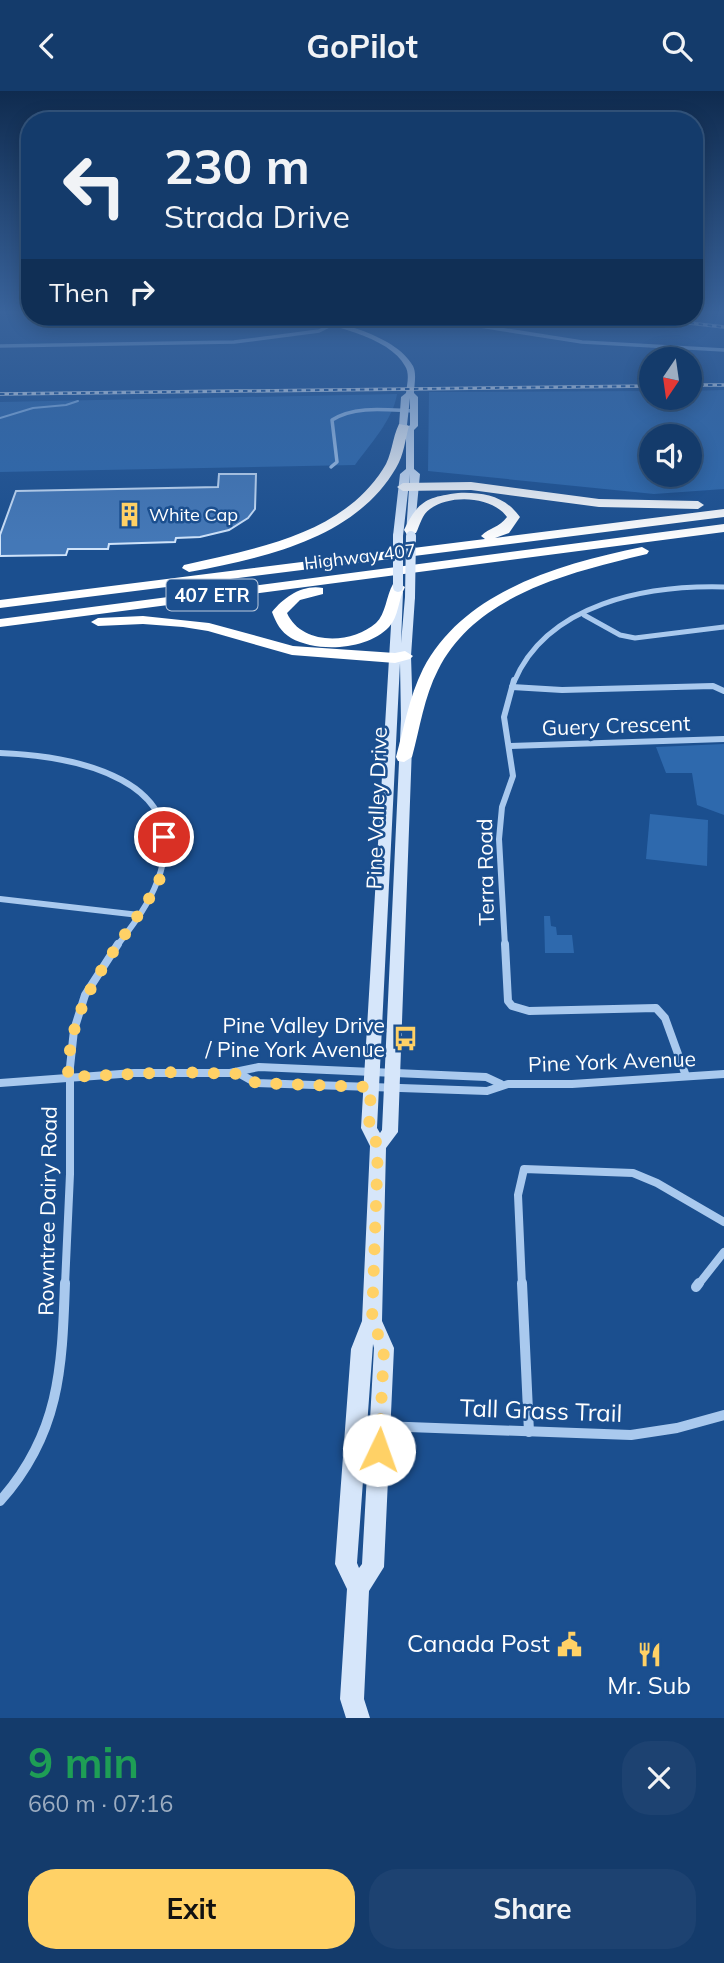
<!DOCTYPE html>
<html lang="en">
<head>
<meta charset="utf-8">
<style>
  :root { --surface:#143b6b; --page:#1d4271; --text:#f1f3f6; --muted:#9dadc1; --line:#33557e; --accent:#ffd166 }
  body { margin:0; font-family:Mulish,sans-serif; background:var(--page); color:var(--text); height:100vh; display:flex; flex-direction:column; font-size:26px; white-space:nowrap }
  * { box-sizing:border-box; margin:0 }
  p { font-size:23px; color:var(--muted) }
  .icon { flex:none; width:38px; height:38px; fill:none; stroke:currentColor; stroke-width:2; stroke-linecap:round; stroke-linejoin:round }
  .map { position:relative; height:1627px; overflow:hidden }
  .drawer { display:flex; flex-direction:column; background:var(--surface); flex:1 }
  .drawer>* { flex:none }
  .top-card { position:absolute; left:21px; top:21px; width:682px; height:214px; border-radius:28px; box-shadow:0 4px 18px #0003,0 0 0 2px var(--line); background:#143b6b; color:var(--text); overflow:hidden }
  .needle { width:46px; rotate:193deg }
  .tools { position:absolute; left:639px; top:256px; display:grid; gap:14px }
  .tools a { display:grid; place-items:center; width:63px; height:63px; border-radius:50%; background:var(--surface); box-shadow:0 4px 18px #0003,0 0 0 2px var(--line); font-size:35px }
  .pin { position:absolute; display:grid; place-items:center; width:60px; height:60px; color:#fff; margin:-30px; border:4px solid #fff; border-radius:50%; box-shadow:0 2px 7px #0007 }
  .me { position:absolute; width:77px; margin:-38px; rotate:3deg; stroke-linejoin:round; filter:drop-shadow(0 0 5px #0008) }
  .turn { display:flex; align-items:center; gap:24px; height:147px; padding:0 28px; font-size:32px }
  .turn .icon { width:91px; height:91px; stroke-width:2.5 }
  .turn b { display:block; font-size:49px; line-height:60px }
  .then { display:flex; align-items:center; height:66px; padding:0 28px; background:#0003; gap:14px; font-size:26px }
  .round { display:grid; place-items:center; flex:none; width:74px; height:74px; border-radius:28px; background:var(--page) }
  .head { display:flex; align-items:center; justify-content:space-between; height:119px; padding:0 28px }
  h1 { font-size:42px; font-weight:700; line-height:52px; color:#1e9e55 }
  .button { display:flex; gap:14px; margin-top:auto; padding:14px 28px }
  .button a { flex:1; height:80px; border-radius:28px; background:var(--accent); color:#111; font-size:28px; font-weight:700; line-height:80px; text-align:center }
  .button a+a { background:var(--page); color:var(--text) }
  header { display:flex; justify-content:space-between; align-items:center; height:91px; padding:0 28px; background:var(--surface); font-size:32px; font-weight:700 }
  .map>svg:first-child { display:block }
  .green { fill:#2e69ad; fill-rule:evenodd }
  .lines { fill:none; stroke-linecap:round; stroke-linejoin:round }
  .stream { stroke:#9cc4f0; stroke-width:2 }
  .building { fill:#4478b7; stroke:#cfe3fa; stroke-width:2 }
  .minor-far4 { stroke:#a9c9ee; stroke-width:3.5 }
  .minor-far3 { stroke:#a9c9ee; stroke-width:5 }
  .minor-far2 { stroke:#a9c9ee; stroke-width:6 }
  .minor-far1 { stroke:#a9c9ee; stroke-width:8 }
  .minor { stroke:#a9c9ee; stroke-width:10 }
  .secondary { fill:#d6e6fa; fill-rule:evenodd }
  .motorway { fill:#fff; fill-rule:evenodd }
  .rail-casing { stroke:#fff; stroke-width:3.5 }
  .rail { stroke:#1b4f8f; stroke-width:2; stroke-dasharray:4.5; stroke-linecap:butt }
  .secondary-bridge { stroke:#d6e6fa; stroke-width:10 }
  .route { stroke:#ffd166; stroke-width:12; stroke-dasharray:0 21.6 }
  .labels { text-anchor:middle; stroke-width:5; stroke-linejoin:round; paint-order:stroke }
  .far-poi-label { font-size:18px; fill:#fff; stroke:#1b4f8f; text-anchor:start }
  .far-street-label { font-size:18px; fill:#fff; stroke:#1b4f8f }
  .shield { fill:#1b4f8f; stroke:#bbcadd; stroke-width:2 }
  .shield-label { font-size:19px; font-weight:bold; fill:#fff }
  .street-label { font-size:21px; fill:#fff; stroke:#1b4f8f }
  .poi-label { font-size:21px; fill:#fff; stroke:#1b4f8f; text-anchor:end }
  .near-street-label { font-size:24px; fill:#fff; stroke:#1b4f8f }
  .near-poi-label { font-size:24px; fill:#fff; stroke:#1b4f8f; text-anchor:end }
</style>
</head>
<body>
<header><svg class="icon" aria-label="back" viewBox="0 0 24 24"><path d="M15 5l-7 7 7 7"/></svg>GoPilot<svg class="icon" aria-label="search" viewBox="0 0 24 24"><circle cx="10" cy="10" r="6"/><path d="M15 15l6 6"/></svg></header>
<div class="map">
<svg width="724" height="1627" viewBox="0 0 724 1627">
  <rect width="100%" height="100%" fill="#1b4f8f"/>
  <g class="green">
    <path d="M724,299V398L654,403L428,380L429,301L651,300V306H690V300ZM651,345H690V383H651Z"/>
    <path d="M397,303C393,329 370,353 355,374L0,381V311Z"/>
    <path d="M724,653V724L697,714L692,682H666L656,656Z"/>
    <path d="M650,723L708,729L707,775L646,768Z"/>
    <path d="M544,825H550L551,835L556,836L557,844H572L574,862H545Z"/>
  </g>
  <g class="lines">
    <path class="stream" d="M0,327L33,317L66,314L78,310"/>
  </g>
  <path class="building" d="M219,383H256L255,418L248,427L229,439L200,446L176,447L175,451L109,453L108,458H68L66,464L0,465V444L16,400L218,396Z"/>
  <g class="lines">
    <g class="minor-far4">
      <path d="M423,226L582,251L724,259"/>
      <path d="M0,255L234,251L319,240L341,229"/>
      <path d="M331,376L337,371L332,329C355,314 388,319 414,320"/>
    </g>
    <g class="minor-far3">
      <path d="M584,524L620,544L635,547L724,536"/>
      <path d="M514,591C547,512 647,494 724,496"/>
    </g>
    <g class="minor-far2">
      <path d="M512,596L562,599L713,595L724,600"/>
      <path d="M510,655L724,648"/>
      <path d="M0,662C74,665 198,688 157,791C148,815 132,835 117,855"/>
      <path d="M0,808L139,824"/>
      <path d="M505,855L499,748L502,716L513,685L504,626L514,589"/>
    </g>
    <g class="minor-far1">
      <path d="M505,853L508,910L512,915L529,920L656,917L665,927L686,985"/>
      <path d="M240,983L256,992L487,1000L508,993H572L724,983"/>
      <path d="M0,992L134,982H230L259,976L486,986L501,993"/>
      <path d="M65,1194L70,1083V976L74,939L85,904L118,853"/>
      <path d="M522,1194L518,1104L524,1078L633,1082L657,1092L724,1131"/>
      <path d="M698,1194L724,1161"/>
    </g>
    <g class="minor">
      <path d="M522,1192L529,1341"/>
      <path d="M696,1196L699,1192"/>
      <path d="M381,1335L631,1344L677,1337L724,1324"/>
      <path d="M0,1410C60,1343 62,1277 65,1192"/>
    </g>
    <g class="secondary">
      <path d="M293,226C326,226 396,243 413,275C417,283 414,294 414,302L418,306V335L414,339V378L420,383L414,445L406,443L410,383L403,445L398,448L393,445L400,383L406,378V339L399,335L401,306L406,302C407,293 410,283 405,275C390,246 326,231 296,229ZM410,307V334L409,335L407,334Z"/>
      <path d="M398,498L403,501L401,552L405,506L410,503L415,506L411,565L413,628L398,1041L386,1057L382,1230L394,1257L384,1476L369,1500L364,1608L370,1627H346L340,1608L347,1498L335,1473L351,1258L362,1230L370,1055L361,1037L393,501ZM400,572L401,628L382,1039L380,1042L377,1037ZM373,1253L374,1257L362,1473L359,1477L357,1472Z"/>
    </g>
    <g class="motorway">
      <path d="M399,333L409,335C405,349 404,364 396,377C355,448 263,467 189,481L182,477L184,474C255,457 340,445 383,378C392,365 392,347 399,333Z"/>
      <path d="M471,391L599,408L698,410L704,414L698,418L599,416L471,399L403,400L397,396L403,392Z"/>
      <path d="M458,402C483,401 505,405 520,426L509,442L495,447L724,418V426L0,517V509L485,448L481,445C490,436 499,437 507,426C492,405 450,403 430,418C422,423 420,434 416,442H406L404,439C418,410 427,406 458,402Z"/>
      <path d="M724,433V441L0,536V528Z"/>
      <path d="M642,456L649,460L647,463C572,481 476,503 438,579C424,606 420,637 412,666L404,671L398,670L396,666C404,637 409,606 423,578C464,499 561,473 642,456Z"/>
      <path d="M398,492L405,496C398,509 399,525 389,536C367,559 318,562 291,547C281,541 276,532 272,521C284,506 303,493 323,497V503L300,509L287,522C301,554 351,554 376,532C386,523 386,505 393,493Z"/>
      <path d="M143,525L209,532L293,555L395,562L405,560L413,565L410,568L395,572L292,564L208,540L183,536L143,533L98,535L91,531L98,527Z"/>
    </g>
    <defs>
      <g id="rail">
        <path d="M636,226L724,236"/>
        <path d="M690,294H724"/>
        <path d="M0,303L651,295"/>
      </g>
    </defs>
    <use href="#rail" class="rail-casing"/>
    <use href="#rail" class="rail"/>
    <g class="secondary-bridge">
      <path d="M398,445V496"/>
      <path d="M410,506L411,445"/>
    </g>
  </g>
  <linearGradient id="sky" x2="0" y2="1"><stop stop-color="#0f2b4f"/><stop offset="0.49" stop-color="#39639b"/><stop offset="1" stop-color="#39639b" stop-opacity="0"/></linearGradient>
  <rect width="724" height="451" fill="url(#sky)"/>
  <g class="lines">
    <path class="route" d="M164,746L163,778L158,793C120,858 68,905 68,986L179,981L240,983L256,992L371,996L369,1037L378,1055L372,1230L384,1257L379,1359"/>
  </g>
  <defs>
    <symbol id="building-bare" viewBox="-9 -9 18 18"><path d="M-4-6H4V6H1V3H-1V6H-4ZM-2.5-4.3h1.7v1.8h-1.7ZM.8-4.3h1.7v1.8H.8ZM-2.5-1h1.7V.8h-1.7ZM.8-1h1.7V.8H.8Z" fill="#ffd166" stroke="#1b4f8f" stroke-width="2.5" paint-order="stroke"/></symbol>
    <symbol id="bus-bare" viewBox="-9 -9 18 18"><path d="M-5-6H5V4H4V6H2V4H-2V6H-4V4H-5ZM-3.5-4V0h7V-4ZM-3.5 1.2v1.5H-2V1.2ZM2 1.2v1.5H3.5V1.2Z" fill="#ffd166" stroke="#1b4f8f" stroke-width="2.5" paint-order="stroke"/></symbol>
    <symbol id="civic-bare" viewBox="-9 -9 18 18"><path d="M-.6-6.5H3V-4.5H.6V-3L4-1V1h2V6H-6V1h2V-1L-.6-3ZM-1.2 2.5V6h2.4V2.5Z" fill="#ffd166" stroke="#1b4f8f" stroke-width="2.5" paint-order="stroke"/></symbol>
    <symbol id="restaurant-bare" viewBox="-9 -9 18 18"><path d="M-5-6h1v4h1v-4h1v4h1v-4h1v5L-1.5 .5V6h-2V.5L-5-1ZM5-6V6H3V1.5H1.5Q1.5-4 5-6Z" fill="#ffd166" stroke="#1b4f8f" stroke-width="2.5" paint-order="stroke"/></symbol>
  </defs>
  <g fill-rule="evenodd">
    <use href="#building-bare" x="112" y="406" width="35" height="35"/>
    <use href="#bus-bare" x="388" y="930" width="35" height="35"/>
    <use href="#civic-bare" x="552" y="1536" width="35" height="35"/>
    <use href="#restaurant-bare" x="632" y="1546" width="35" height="35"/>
  </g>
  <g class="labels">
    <g class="far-poi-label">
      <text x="149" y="430">White Cap</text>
    </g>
    <g class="far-street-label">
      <text transform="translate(360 466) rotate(-7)" y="6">Highway 407</text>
    </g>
    <rect class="shield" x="166.5" y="488.5" width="91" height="31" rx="5"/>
    <g class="shield-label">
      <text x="212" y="511">407 ETR</text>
    </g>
    <g class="street-label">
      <text transform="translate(616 635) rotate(-2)" y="7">Guery Crescent</text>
      <text transform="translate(377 717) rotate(-88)" y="7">Pine Valley Drive</text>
      <text transform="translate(486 781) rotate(-91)" y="7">Terra Road</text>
      <text transform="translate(612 971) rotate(-2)" y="7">Pine York Avenue</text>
      <text transform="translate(48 1120) rotate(-89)" y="7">Rowntree Dairy Road</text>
    </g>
    <g class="poi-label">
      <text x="385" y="942">Pine Valley Drive<tspan x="385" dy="24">/ Pine York Avenue</tspan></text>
    </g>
    <g class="near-street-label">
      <text transform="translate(541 1320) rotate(2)" y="8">Tall Grass Trail</text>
    </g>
    <g class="near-poi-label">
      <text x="550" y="1561">Canada Post</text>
      <text x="649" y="1603" text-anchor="middle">Mr. Sub</text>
    </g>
  </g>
</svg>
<div class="tools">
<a><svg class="needle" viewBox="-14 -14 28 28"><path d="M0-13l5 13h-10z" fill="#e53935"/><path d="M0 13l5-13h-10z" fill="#9dadc1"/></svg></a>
<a><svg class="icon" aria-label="sound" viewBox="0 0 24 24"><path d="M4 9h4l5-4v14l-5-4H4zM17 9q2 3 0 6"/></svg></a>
</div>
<div class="pin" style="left:164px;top:746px;background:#d93025"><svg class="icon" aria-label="arrive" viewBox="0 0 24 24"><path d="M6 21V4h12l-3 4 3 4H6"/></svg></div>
<svg class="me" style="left:379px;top:1359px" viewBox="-20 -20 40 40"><circle r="19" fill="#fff"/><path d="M0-13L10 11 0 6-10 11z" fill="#ffd166"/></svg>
<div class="top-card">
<div class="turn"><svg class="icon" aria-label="left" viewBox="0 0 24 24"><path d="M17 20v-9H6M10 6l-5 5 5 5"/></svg><div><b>230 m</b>Strada Drive</div></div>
<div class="then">Then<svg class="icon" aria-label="right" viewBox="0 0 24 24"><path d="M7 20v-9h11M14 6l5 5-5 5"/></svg></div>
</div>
</div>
<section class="drawer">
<div class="head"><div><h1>9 min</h1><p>660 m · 07:16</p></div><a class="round"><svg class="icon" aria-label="close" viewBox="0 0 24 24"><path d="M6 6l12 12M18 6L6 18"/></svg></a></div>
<div class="button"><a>Exit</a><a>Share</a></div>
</section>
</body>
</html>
